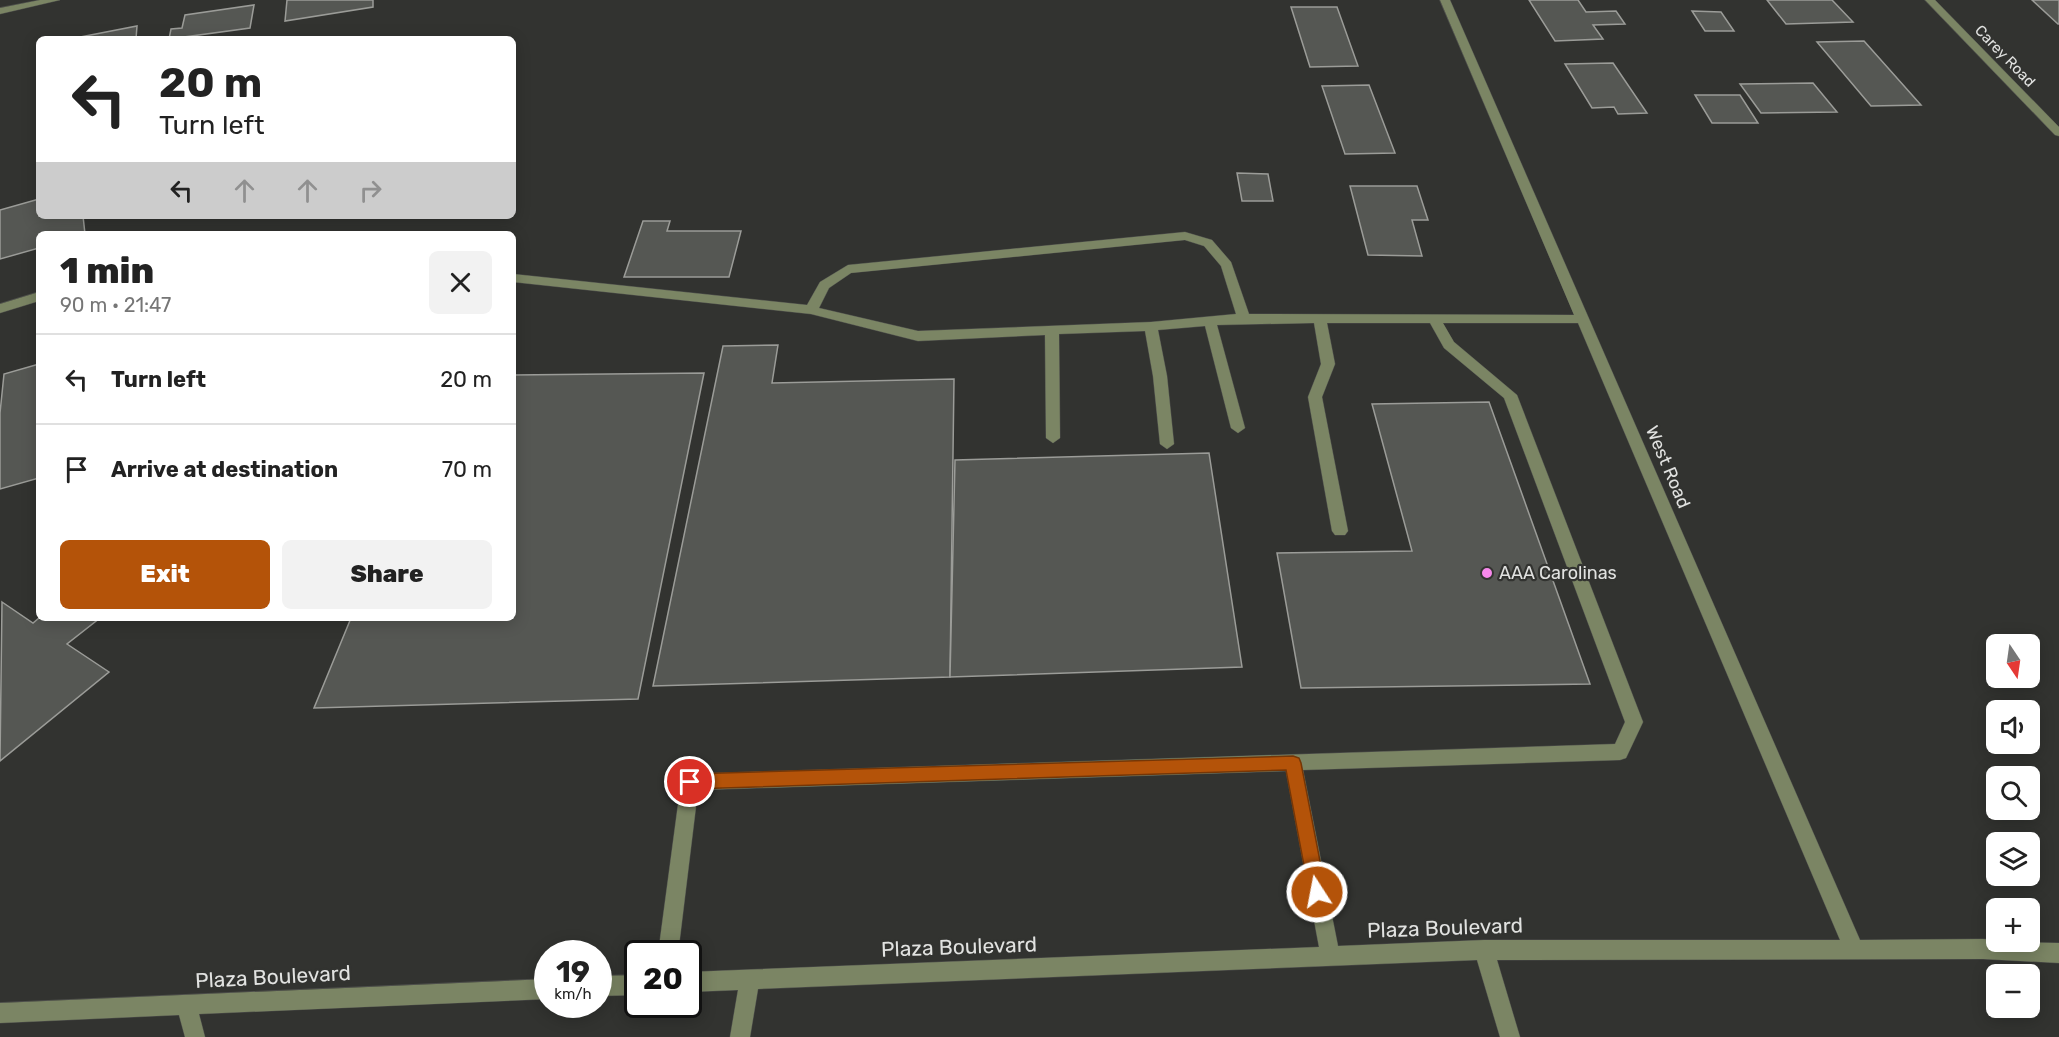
<!DOCTYPE html>
<html lang="en">
<head>
<meta charset="utf-8">
<style>
  :root { --surface:#fff; --page:#f2f2f2; --text:#222; --muted:#767676; --line:#e0e0e0; --accent:#b45309 }
  body { margin:0; font-family:Rubik,sans-serif; background:var(--page); color:var(--text); height:100vh; display:flex; flex-direction:column; font-size:22px; white-space:nowrap }
  * { box-sizing:border-box; margin:0 }
  p { font-size:20px; color:var(--muted) }
  .icon { flex:none; width:33px; height:33px; fill:none; stroke:currentColor; stroke-width:2; stroke-linecap:round; stroke-linejoin:round }
  .map { position:relative; flex:1; overflow:hidden }
  .side { position:absolute; left:36px; top:231px; width:480px; height:390px; display:flex; flex-direction:column; background:var(--surface); border-radius:9px; box-shadow:0 3px 15px #0003 }
  .side>* { flex:none }
  .banner { position:absolute; left:36px; top:36px; width:480px; height:183px; border-radius:9px; box-shadow:0 3px 15px #0003; background:#fff; color:var(--text); overflow:hidden }
  .needle { width:39px; rotate:167deg }
  .buttons { position:absolute; left:1986px; top:634px; display:grid; gap:12px }
  .buttons a { display:grid; place-items:center; width:54px; height:54px; border-radius:9px; background:var(--surface); box-shadow:0 3px 15px #0003; font-size:30px }
  .speed { position:absolute; left:534px; top:940px; display:flex; gap:12px; font-size:30px; font-weight:700; text-align:center }
  .speed>* { display:grid; place-content:center; width:78px; height:78px; border-radius:50%; background:var(--surface); box-shadow:0 3px 15px #0003; line-height:1 }
  .speed small { font-size:15px; font-weight:400 }
  .speed .limit { border:3px solid #111; border-radius:9px; background:#fff; color:#111 }
  .pin { position:absolute; display:grid; place-items:center; width:51px; height:51px; color:#fff; margin:-26px; border:3px solid #fff; border-radius:50%; box-shadow:0 2px 6px #0007 }
  .me { position:absolute; width:66px; margin:-33px; rotate:349deg; stroke-linejoin:round; filter:drop-shadow(0 0 4px #0008) }
  .turn { display:flex; align-items:center; gap:21px; height:126px; padding:0 24px; font-size:27px }
  .turn .icon { width:78px; height:78px; stroke-width:2.5 }
  .turn b { display:block; font-size:42px; line-height:51px }
  .lanes { display:flex; align-items:center; height:57px; padding:0 24px; background:#0003; justify-content:center; gap:30px; direction:ltr }
  .lanes .off { opacity:.35 }
  .round { display:grid; place-items:center; flex:none; width:63px; height:63px; border-radius:9px; background:var(--page) }
  .headline { display:flex; align-items:center; justify-content:space-between; height:102px; padding:0 24px }
  h1 { font-size:36px; font-weight:800; line-height:45px }
  .action { display:flex; gap:12px; margin-top:auto; padding:12px 24px }
  .action a { flex:1; height:69px; border-radius:9px; background:var(--accent); color:#fff; font-size:24px; font-weight:800; line-height:69px; text-align:center }
  .action a+a { background:var(--page); color:var(--text) }
  ul { padding:0; list-style:none }
  li { display:flex; align-items:center; gap:18px; height:90px; padding:0 24px; border-top:2px solid var(--line) }
  li div { flex:1 }
  li b { display:block; font-size:22px }
  li em { font-style:normal }
  .map>svg:first-child { display:block }
  .building { fill:#555753; stroke:#9b9c98; stroke-width:1.5 }
  .lines { fill:none; stroke-linecap:round; stroke-linejoin:round }
  .minor-casing { stroke:#4e4f4c; stroke-width:1 }
  .minor { fill:#7b8564; fill-rule:evenodd }
  .route { fill:#b45309; stroke:#753606; stroke-width:1.5 }
  .poi-dot { fill:#f788eb; stroke:#323330; stroke-width:2 }
  .labels { text-anchor:middle; stroke-width:4.5; stroke-linejoin:round; paint-order:stroke }
  .far-street-label { font-size:15px; fill:#e1e2e0; stroke:#323330 }
  .street-label { font-size:18px; fill:#e1e2e0; stroke:#323330 }
  .poi-label { font-size:18px; fill:#e1e2e0; stroke:#323330; text-anchor:start }
  .near-street-label { font-size:21px; fill:#e1e2e0; stroke:#323330 }
</style>
</head>
<body>
<div class="map">
<svg width="2059" height="1037" viewBox="0 0 2059 1037">
  <rect width="100%" height="100%" fill="#323330"/>
  <g class="building">
    <path d="M287,0H373V7L285,21Z"/>
    <path d="M1529,0H1578L1586,12L1616,11L1625,24L1593,25L1603,39L1555,41Z"/>
    <path d="M1767,0H1832L1853,22L1786,24Z"/>
    <path d="M2032,0H2059V24H2058Z"/>
    <path d="M254,5L250,28L169,39L171,29L182,28L185,15Z"/>
    <path d="M1291,7H1337L1358,66L1310,67Z"/>
    <path d="M1692,11L1721,12L1734,31H1705Z"/>
    <path d="M137,26L136,39H70Z"/>
    <path d="M1864,41L1921,105L1871,106L1817,42Z"/>
    <path d="M1613,63L1647,113L1618,114L1614,107L1592,108L1565,64Z"/>
    <path d="M1813,83L1837,112L1761,113L1740,84Z"/>
    <path d="M1369,85L1395,153L1345,154L1322,86Z"/>
    <path d="M1695,95H1740L1758,123H1712Z"/>
    <path d="M1237,173L1268,174L1273,201H1242Z"/>
    <path d="M1350,186H1417L1428,220H1412L1422,256L1368,255Z"/>
    <path d="M39,199V216H83L85,234H39V248L0,259V210Z"/>
    <path d="M643,221H670L667,231H741L729,277H624Z"/>
    <path d="M778,345L772,383L954,379L950,677L653,686L723,346Z"/>
    <path d="M39,364V478L0,489V413L4,374Z"/>
    <path d="M704,373L638,699L314,708L351,618H513V375Z"/>
    <path d="M1489,402L1590,684L1301,688L1277,553L1412,551L1372,404Z"/>
    <path d="M1209,453L1242,667L950,677L955,460Z"/>
    <path d="M2,602L33,623L39,618H100L67,644L109,672L0,761Z"/>
  </g>
  <g class="lines">
    <defs>
      <g id="minor">
        <path d="M40,0H60L0,14V8Z"/>
        <path d="M1440,0H1450L1860,940L1983,939L1996,940V942L2059,943V963L1983,959L1497,960L1520,1037H1500L1477,960L758,989L750,1037H730L738,990L688,992V972L1319,947L1286,771L698,790L678,954H658L681,782L684,776L690,774L1615,744L1625,722L1504,398L1444,348L1430,323H1327L1335,364L1322,397L1348,531L1345,535H1335L1332,531L1308,397L1321,364L1314,323L1217,325L1245,428L1238,433L1231,428L1205,326L1158,330L1167,376L1174,444L1167,449L1160,444L1153,376L1145,331L1059,334L1060,438L1053,443L1046,438L1045,335L918,341L811,314L513,282V274L807,305L820,282L848,265L1185,232L1212,240L1231,262L1249,314L1574,315ZM1185,240L1204,246L1221,266L1236,314L1151,322L918,331L819,308L829,288L851,273ZM1443,323H1578L1840,940H1484L1338,946L1303,770L1620,760L1626,758L1643,722L1517,395L1454,342Z"/>
        <path d="M1925,0H1935L2059,127V136L2055,135Z"/>
        <path d="M39,292V301L0,313V304Z"/>
        <path d="M638,975V995L598,996V976Z"/>
        <path d="M548,979V999L199,1014L205,1037H185L179,1015L0,1023V1003Z"/>
      </g>
    </defs>
    <use href="#minor" class="minor-casing"/>
    <use href="#minor" class="minor"/>
  </g>
  <path class="route" d="M1293,756L1299,758L1301,763L1326,892L1324,898L1317,900L1311,898L1309,892L1286,770L690,789L684,787L682,782L684,777L690,774Z"/>
  <circle class="poi-dot" cx="1487" cy="573" r="6"/>
  <g class="labels">
    <g class="far-street-label">
      <text transform="translate(2005 56) rotate(46)" y="5">Carey Road</text>
    </g>
    <g class="street-label">
      <text transform="translate(1668 467) rotate(67)" y="6">West Road</text>
    </g>
    <g class="poi-label">
      <text x="1499" y="579">AAA Carolinas</text>
    </g>
    <g class="near-street-label">
      <text transform="translate(1445 928) rotate(-2)" y="7">Plaza Boulevard</text>
      <text transform="translate(959 947) rotate(-2)" y="7">Plaza Boulevard</text>
      <text transform="translate(273 977) rotate(-3)" y="7">Plaza Boulevard</text>
    </g>
  </g>
</svg>
<div class="buttons">
<a><svg class="needle" viewBox="-14 -14 28 28"><path d="M0-13l5 13h-10z" fill="#e53935"/><path d="M0 13l5-13h-10z" fill="#767676"/></svg></a>
<a><svg class="icon" aria-label="sound" viewBox="0 0 24 24"><path d="M4 9h4l5-4v14l-5-4H4zM17 9q2 3 0 6"/></svg></a>
<a><svg class="icon" aria-label="search" viewBox="0 0 24 24"><circle cx="10" cy="10" r="6"/><path d="M15 15l6 6"/></svg></a>
<a><svg class="icon" aria-label="layers" viewBox="0 0 24 24"><path d="M12 4l9 5-9 5-9-5zM3 14l9 5 9-5"/></svg></a>
<a>+</a>
<a>−</a>
</div>
<div class="speed"><div>19<small>km/h</small></div><div class="limit">20</div></div>
<div class="pin" style="left:690px;top:782px;background:#d93025"><svg class="icon" aria-label="arrive" viewBox="0 0 24 24"><path d="M6 21V4h12l-3 4 3 4H6"/></svg></div>
<svg class="me" style="left:1317px;top:892px" viewBox="-20 -20 40 40"><circle r="17" fill="#b45309" stroke="#fff" stroke-width="3"/><path d="M0-11L8 9 0 5-8 9z" fill="#fff"/></svg>
<div class="banner">
<div class="turn"><svg class="icon" aria-label="left" viewBox="0 0 24 24"><path d="M17 20v-9H6M10 6l-5 5 5 5"/></svg><div><b>20 m</b>Turn left</div></div>
<div class="lanes"><svg class="icon" aria-label="left" viewBox="0 0 24 24"><path d="M17 20v-9H6M10 6l-5 5 5 5"/></svg><svg class="icon off" aria-label="ahead" viewBox="0 0 24 24"><path d="M12 20V5M6 11l6-6 6 6"/></svg><svg class="icon off" aria-label="ahead" viewBox="0 0 24 24"><path d="M12 20V5M6 11l6-6 6 6"/></svg><svg class="icon off" aria-label="right" viewBox="0 0 24 24"><path d="M7 20v-9h11M14 6l5 5-5 5"/></svg></div>
</div>
<section class="side">
<div class="headline"><div><h1>1 min</h1><p>90 m · 21:47</p></div><a class="round"><svg class="icon" aria-label="close" viewBox="0 0 24 24"><path d="M6 6l12 12M18 6L6 18"/></svg></a></div>
<ul>
<li><svg class="icon" aria-label="left" viewBox="0 0 24 24"><path d="M17 20v-9H6M10 6l-5 5 5 5"/></svg><div><b>Turn left</b></div><em>20 m</em></li>
<li><svg class="icon" aria-label="arrive" viewBox="0 0 24 24"><path d="M6 21V4h12l-3 4 3 4H6"/></svg><div><b>Arrive at destination</b></div><em>70 m</em></li>
</ul>
<div class="action"><a>Exit</a><a>Share</a></div>
</section>
</div>
</body>
</html>
